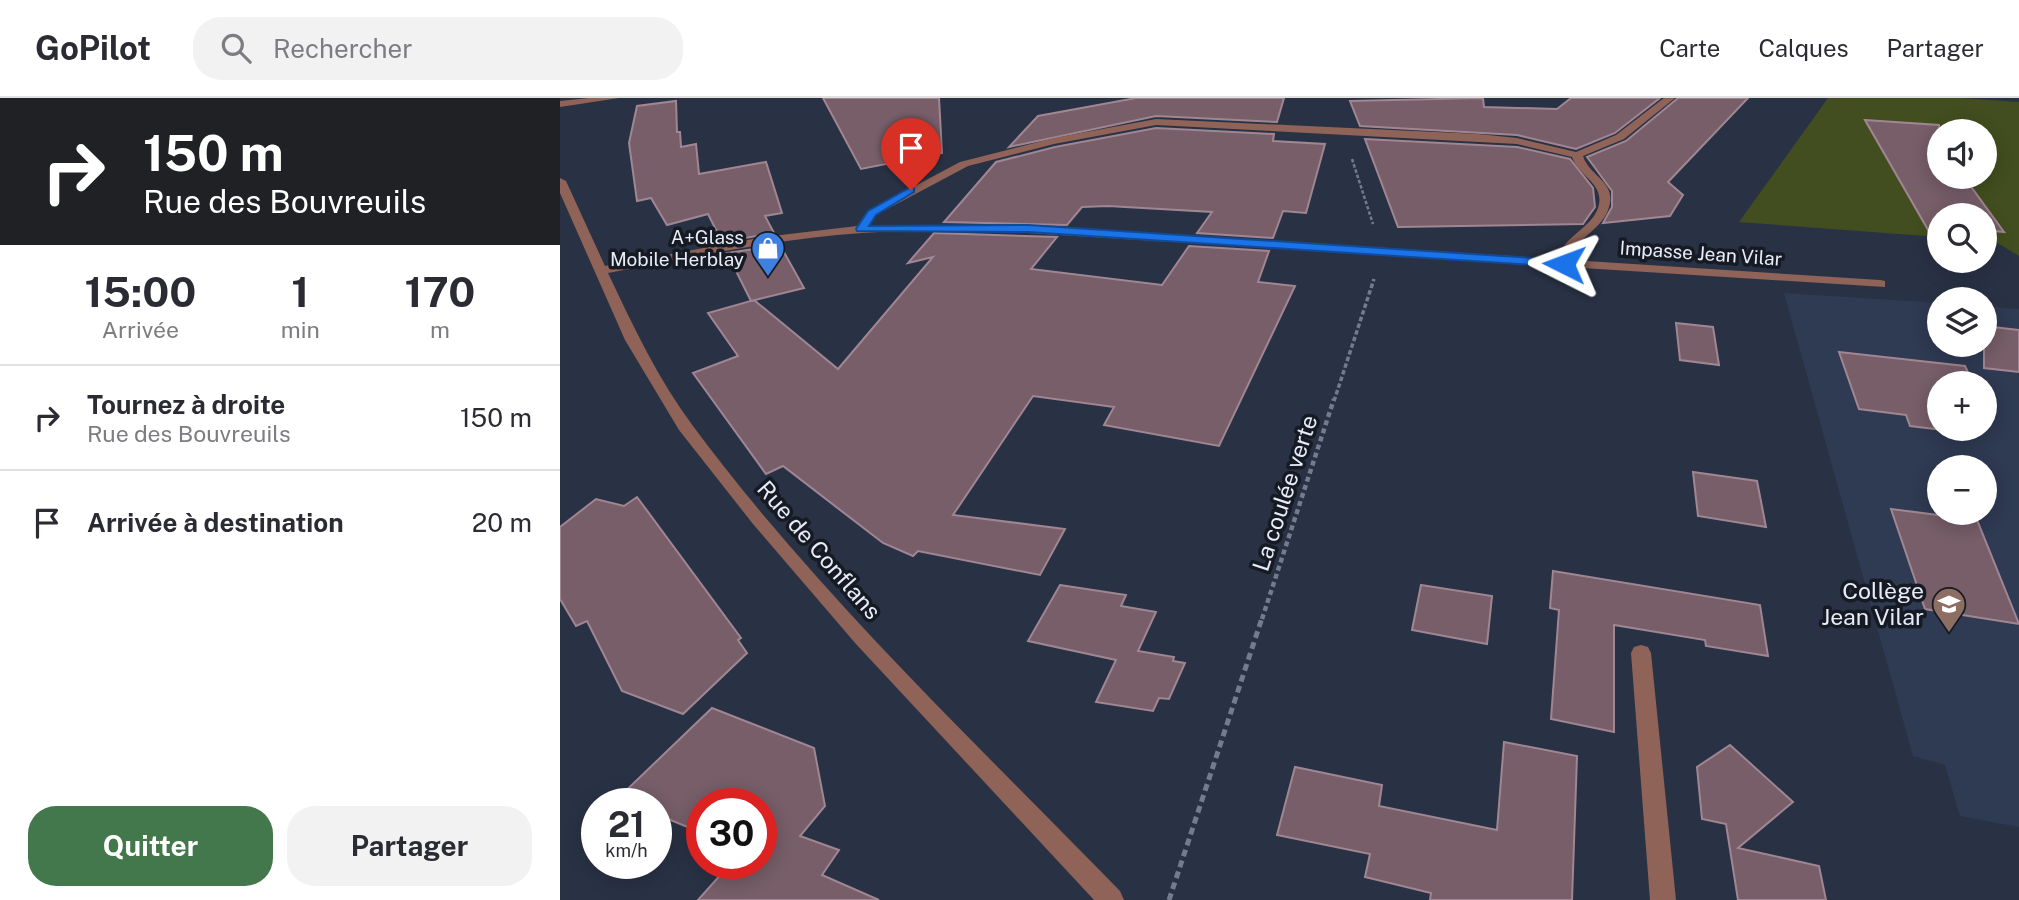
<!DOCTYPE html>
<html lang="fr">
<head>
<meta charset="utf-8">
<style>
  :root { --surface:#fff; --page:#f2f2f3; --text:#2b2b33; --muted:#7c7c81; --line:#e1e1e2; --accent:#43774c }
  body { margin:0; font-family:"Public Sans",sans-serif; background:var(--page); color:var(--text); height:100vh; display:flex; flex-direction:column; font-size:26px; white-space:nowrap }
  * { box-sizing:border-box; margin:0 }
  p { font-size:23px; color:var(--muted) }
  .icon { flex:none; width:38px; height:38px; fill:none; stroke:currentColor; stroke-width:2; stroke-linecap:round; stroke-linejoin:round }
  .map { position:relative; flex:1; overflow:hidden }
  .drawer { display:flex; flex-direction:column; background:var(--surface); width:560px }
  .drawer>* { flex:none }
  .guide { background:#202124; color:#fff; overflow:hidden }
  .controls { position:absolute; left:1367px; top:21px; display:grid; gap:14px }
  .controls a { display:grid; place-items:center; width:70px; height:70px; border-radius:50%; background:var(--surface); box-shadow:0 4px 18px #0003; font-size:35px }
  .speed { position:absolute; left:21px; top:690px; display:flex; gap:14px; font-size:35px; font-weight:700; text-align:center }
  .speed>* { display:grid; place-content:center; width:91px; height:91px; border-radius:50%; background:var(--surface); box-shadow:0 4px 18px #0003; line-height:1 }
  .speed small { font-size:18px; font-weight:400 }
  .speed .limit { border:10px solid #d22; background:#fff; color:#111 }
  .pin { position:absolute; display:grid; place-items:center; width:60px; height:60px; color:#fff; margin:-72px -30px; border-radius:50% 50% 50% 0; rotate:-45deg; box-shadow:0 0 7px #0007 }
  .pin .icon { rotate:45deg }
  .me { position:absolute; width:77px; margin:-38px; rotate:273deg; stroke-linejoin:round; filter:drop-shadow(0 0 5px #0008) }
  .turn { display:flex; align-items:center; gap:24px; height:147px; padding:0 28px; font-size:32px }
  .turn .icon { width:91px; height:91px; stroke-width:2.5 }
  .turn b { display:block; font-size:49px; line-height:60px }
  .eta { display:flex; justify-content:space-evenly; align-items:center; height:119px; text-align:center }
  .eta b { font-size:42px; font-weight:700; line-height:49px }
  .primary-button { display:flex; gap:14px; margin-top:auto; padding:14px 28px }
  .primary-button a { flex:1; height:80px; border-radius:28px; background:var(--accent); color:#fff; font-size:28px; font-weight:700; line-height:80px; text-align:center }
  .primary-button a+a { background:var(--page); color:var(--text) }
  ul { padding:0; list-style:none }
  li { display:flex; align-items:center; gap:21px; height:105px; padding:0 28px; border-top:2px solid var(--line) }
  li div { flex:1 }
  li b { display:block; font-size:26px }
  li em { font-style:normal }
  header { display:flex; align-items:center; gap:42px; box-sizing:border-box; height:98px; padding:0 35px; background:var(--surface); border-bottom:2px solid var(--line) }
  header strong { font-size:33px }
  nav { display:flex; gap:38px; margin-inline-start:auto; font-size:24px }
  .search { width:490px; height:63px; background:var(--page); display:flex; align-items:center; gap:18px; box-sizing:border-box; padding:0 24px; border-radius:28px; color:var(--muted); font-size:26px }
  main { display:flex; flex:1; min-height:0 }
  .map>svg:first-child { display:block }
  .built { fill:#2f3a53; fill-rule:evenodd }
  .green { fill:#424e1f; fill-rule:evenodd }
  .building { fill:#775e69; stroke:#a08692; stroke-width:2 }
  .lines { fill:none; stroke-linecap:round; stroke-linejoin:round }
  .path-far3 { stroke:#737b8c; stroke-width:2.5; stroke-dasharray:3.5 2; stroke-linecap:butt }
  .path-far2 { stroke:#737b8c; stroke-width:3.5; stroke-dasharray:4.5 2.5; stroke-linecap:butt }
  .path-far1 { stroke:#737b8c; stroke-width:4.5; stroke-dasharray:5 3.5; stroke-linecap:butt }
  .path { stroke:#737b8c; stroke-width:5; stroke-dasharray:7 4.5; stroke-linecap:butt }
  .minor { fill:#8f6357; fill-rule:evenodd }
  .route { fill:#1a73e8; stroke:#114b97; stroke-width:2 }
  .labels { text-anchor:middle; stroke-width:7; stroke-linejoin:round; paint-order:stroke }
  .far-poi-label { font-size:19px; fill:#e6ecf9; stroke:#161a23; text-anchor:end }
  .far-street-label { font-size:19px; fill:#e6ecf9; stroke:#161a23 }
  .street-label { font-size:23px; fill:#e6ecf9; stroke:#161a23 }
  .poi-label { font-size:23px; fill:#e6ecf9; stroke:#161a23; text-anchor:end }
</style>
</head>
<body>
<header>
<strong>GoPilot</strong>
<div class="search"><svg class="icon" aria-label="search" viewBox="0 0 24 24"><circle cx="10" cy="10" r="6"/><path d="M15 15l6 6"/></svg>Rechercher</div>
<nav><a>Carte</a><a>Calques</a><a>Partager</a></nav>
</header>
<main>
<section class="drawer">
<div class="guide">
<div class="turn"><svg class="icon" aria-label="right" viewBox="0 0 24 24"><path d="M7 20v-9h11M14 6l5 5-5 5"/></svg><div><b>150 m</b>Rue des Bouvreuils</div></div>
</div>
<div class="eta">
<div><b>15:00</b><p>Arrivée</p></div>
<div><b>1</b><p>min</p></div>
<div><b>170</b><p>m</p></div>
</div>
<ul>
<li><svg class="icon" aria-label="right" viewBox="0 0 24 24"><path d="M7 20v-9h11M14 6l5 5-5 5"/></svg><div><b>Tournez à droite</b><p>Rue des Bouvreuils</p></div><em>150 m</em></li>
<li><svg class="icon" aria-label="arrive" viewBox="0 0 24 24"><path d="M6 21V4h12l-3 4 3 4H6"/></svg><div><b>Arrivée à destination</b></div><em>20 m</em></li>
</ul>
<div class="primary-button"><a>Quitter</a><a>Partager</a></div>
</section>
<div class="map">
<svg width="1459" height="802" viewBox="0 0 1459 802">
  <rect width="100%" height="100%" fill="#293245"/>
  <path class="built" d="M1224,195L1379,205V247H1424L1425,208L1459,211V729L1400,718L1385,667L1353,658ZM1379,285H1424V331H1379ZM1379,369H1424V415H1379Z"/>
  <path class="green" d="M1268,0H1399L1459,4V158L1434,143L1425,142L1424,117H1379V139L1179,124ZM1379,33H1424V79H1379Z"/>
  <g class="building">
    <path d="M263,0H379L382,55L301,71Z"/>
    <path d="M576,0H724L717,24L596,18L449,49L478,18Z"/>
    <path d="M923,0L924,9L997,11L1011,0H1100L1055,35L1016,51L957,37L800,28L790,3Z"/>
    <path d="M1118,0H1188L1108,84L1123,97L1110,118L1043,125L1052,109V93L1027,59L1066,43Z"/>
    <path d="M116,3L117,34H120L121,49L136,46L139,76L206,64L222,115L205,118L214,135L162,144L148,116L107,127L91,100L77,103L69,45L77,8Z"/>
    <path d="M1305,22L1379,27V79H1404L1444,134L1424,132V117H1379V151Z"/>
    <path d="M596,30L714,36L713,43L765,46L746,115L723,113L713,140L637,135L652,114L548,108L522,109L507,127L384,124L436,64L495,49Z"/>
    <path d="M805,41L957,49L1010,61L1033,90L1035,109L1023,126L838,129Z"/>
    <path d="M374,135L497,139L471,171L602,187L629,148L709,153L698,184L735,188L659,348L544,327L554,309L473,298L393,417L505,431L480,477L358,453L353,458L323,445L223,368L206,376L133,275L178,258L148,215L194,202L278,271L373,159L348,165Z"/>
    <path d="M220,147L244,190L191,203L167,155Z"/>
    <path d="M1116,225L1153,229L1159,267L1120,262Z"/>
    <path d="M1424,228L1459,232V274L1424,270Z"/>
    <path d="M1279,254L1405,268L1413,285H1379V331H1398L1400,334L1350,328L1346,317L1299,311Z"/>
    <path d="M1133,374L1197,383L1206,429L1138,418Z"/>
    <path d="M77,399L181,540L178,542L187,555L123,616L62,593L27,523L16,528L0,501V429L36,401L64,408Z"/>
    <path d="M1331,411L1417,422L1459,526L1365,511Z"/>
    <path d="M993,473L1200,507L1208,558L1146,548L1145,542L1054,527V634L991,621L999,512L990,510Z"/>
    <path d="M500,487L566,497L561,508L596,514L578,553L614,559L613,563L625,565L609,601L599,600L593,613L536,604L556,562L468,543Z"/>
    <path d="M861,487L932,498L927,546L852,532Z"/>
    <path d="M152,610L254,650L265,708L240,738L279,752L262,777L319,802H138L171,765H201V705H142V735L96,716V705H53Z"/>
    <path d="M944,644L1017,658L1012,802H870L871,795L805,779L810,756L717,737L735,669L822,687L819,708L937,732Z"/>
    <path d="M1170,647L1233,704L1178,750L1259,768L1266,802H1178L1166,726L1142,721L1137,669Z"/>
  </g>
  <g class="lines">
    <path class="path-far3" d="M792,61L813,126"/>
    <path class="path-far2" d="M774,303L814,181"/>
    <path class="path-far1" d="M702,521L774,301"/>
    <path class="path" d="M609,802L702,520"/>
    <g class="minor">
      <path d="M29,0H59L0,9V3Z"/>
      <path d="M1104,0H1115L1064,41L1023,58C1029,78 1057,84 1049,109C1043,132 1015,139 1011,162L1320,182L1325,183V189L468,135C413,133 357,131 302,135C216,141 132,159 48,175C73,228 98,281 133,328C256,494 416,645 560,793L564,802H534L296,546L193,426L119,332L65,242L0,95V80L6,83L45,168L204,139L297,128L308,113L400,64L494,40L596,21L918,36L957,40L1016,54L1056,37ZM596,27L957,46L1012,59C1019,79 1046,86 1038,110C1031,131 1003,138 998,161L468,127H310L316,117L408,68L494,46Z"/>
      <path d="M1081,547L1088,549L1091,555L1116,802H1090L1071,555L1074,549Z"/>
    </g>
  </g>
  <path class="route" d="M351,89L354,90V94L316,117L309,128L468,127L1004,162L1010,166L1004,169L468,134L297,133L296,131L308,113Z"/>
  <defs>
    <symbol id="shop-pin" viewBox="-11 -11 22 30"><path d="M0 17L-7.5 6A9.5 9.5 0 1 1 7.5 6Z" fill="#3f7fe0" stroke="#161a23"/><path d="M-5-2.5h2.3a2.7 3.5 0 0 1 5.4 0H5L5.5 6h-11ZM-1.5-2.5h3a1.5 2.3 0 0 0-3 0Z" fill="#fff"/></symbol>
    <symbol id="school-pin" viewBox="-11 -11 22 30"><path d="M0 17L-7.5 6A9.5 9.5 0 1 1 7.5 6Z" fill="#8d6e63" stroke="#161a23"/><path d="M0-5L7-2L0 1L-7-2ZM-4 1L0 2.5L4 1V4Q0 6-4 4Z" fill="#fff"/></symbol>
  </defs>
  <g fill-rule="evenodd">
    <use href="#shop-pin" x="189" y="131" width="38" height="52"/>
    <use href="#school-pin" x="1370" y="487" width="38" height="52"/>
  </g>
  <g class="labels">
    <g class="far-poi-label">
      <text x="184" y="146">A+Glass<tspan x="184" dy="22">Mobile Herblay</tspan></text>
    </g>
    <g class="far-street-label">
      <text transform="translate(1141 155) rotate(4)" y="7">Impasse Jean Vilar</text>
    </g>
    <g class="street-label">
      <text transform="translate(725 395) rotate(-72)" y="8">La coulée verte</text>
      <text transform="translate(259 452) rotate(49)" y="8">Rue de Conflans</text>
    </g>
    <g class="poi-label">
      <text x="1364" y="501">Collège<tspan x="1364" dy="26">Jean Vilar</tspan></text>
    </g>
  </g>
</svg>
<div class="controls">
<a><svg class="icon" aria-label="sound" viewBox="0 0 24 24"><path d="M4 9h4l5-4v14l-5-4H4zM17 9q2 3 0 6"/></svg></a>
<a><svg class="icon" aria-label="search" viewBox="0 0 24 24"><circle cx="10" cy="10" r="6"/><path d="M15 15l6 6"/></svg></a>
<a><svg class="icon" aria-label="layers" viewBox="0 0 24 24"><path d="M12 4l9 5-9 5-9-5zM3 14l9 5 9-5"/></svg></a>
<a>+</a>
<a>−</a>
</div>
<div class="speed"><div>21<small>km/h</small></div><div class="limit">30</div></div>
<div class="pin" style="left:351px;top:92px;background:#d93025"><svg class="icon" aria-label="arrive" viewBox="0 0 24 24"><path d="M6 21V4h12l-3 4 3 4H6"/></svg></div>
<svg class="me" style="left:1004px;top:166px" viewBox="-20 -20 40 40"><path d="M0-17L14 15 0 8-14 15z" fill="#1a73e8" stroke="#fff" stroke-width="4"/></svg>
</div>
</main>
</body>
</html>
